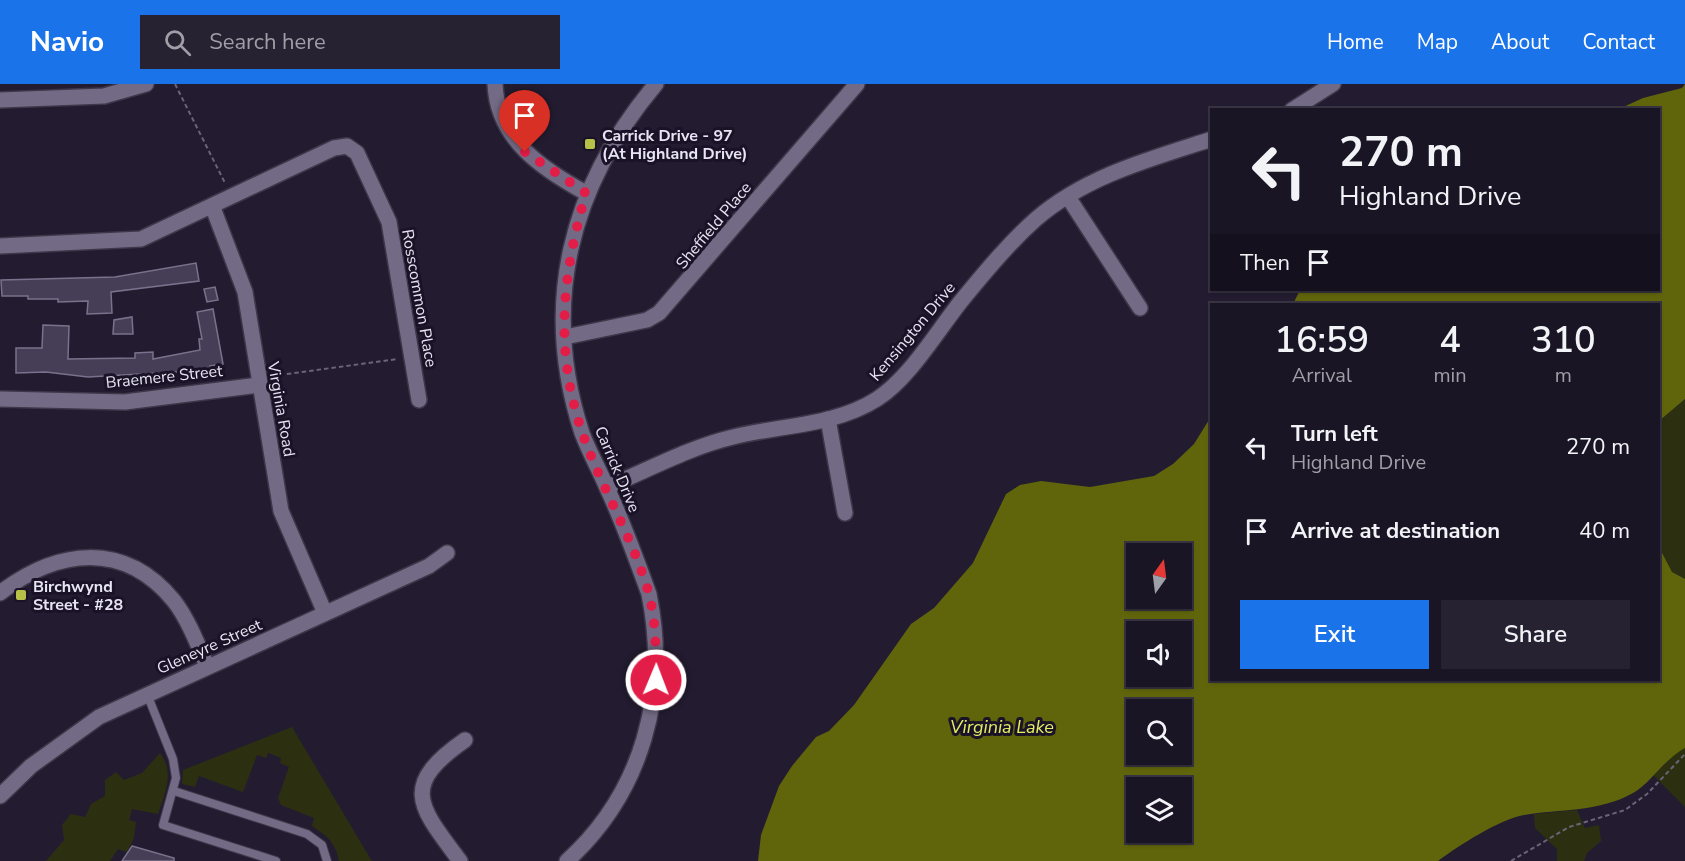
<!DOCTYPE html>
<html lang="en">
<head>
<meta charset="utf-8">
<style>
  :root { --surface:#1a1525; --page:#272232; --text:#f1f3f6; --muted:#9f9fa7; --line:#383442; --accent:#1a73e8 }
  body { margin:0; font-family:"Nunito Sans",sans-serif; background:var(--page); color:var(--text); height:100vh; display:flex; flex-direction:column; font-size:22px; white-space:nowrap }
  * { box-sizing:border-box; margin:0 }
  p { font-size:20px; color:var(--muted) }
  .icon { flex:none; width:33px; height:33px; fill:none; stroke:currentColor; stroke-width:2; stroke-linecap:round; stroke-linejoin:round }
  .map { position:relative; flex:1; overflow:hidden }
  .panel { position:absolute; left:1210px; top:219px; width:450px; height:378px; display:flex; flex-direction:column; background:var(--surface); border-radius:0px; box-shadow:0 2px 4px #0004,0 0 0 2px var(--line) }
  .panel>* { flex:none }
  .guide { position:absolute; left:1210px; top:24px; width:450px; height:183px; border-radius:0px; box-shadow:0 2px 4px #0004,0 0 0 2px var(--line); background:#1a1525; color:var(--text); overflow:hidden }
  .needle { width:39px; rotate:14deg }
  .fabs { position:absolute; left:1126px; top:459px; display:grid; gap:12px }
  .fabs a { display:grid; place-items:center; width:66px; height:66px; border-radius:0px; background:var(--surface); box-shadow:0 2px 4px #0004,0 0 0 2px var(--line); font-size:30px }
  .pin { position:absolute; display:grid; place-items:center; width:51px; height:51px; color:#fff; margin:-62px -26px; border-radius:50% 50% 50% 0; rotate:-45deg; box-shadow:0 0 6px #0007 }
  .pin .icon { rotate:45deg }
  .me { position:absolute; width:66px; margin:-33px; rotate:1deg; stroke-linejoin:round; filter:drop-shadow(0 0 4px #0008) }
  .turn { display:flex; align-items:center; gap:21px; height:126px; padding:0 30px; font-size:27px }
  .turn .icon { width:78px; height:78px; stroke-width:2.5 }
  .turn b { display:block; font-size:42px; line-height:51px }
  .then { display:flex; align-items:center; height:57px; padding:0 30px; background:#0003; gap:12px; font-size:22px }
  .eta { display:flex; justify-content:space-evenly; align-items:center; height:102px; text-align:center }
  .eta b { font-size:36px; font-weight:600; line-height:42px }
  .primary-button { display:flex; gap:12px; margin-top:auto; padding:12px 30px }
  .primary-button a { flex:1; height:69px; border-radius:0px; background:var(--accent); color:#fff; font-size:24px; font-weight:600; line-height:69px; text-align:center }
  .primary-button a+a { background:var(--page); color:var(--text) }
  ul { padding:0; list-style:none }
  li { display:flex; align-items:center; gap:18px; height:84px; padding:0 30px }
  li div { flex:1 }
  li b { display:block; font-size:22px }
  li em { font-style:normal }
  header { display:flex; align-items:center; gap:36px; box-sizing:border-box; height:84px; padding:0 30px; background:var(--accent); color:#fff }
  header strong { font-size:28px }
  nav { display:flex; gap:33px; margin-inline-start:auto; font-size:21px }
  .search { width:420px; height:54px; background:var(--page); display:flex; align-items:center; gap:15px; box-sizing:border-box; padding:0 21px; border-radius:0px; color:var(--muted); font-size:22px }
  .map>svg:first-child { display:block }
  .green { fill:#2d2f11 }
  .water { fill:#60650c; fill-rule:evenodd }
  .building { fill:#453e56; stroke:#79728c; stroke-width:1.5 }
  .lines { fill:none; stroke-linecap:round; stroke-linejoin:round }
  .service-casing { stroke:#3d3749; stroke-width:10 }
  .minor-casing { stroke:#3d3749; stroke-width:18 }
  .tertiary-casing { stroke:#3d3749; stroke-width:18 }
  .path { stroke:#6a6477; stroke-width:2; stroke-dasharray:4.5 3; stroke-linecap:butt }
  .service { stroke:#736b85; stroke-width:8 }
  .minor { stroke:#736b85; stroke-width:15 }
  .tertiary { stroke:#736b85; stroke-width:15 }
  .route { stroke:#e11d48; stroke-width:10; stroke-dasharray:0 18 }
  .poi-dot { fill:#b8c147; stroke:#1a1327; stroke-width:2 }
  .labels { text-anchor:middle; stroke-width:6; stroke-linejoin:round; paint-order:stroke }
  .poi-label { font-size:16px; font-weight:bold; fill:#e8e4f3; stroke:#1a1327; text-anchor:start }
  .street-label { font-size:16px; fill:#e8e4f3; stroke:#1a1327 }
  .water-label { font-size:18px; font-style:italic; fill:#e3ed64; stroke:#1a1327 }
</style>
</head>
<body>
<header>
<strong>Navio</strong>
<div class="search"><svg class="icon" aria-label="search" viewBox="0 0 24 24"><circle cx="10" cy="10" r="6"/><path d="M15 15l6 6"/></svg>Search here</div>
<nav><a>Home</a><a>Map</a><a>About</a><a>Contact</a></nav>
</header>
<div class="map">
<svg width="1685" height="777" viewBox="0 0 1685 777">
  <rect width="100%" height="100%" fill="#231c31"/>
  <g class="green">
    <path d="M1685,315V495L1672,488L1659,463V337Z"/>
    <path d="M292,643L370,774L372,777H339C336,759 327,752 312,742L314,734L281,721L278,714L289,683L280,679L281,674L268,669L266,674L257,671L243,708L199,692L195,703L182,700L183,686Z"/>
    <path d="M1685,664V723L1652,690L1669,673Z"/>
    <path d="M160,669C175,689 165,709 158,730L132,725L129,736L136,738L134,754L127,768L118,765L110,777H46L64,756L62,741L71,730L85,733L91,720L105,712V696L116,688L124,696L142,689Z"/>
    <path d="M1577,726L1585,744L1599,741L1601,757L1587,769L1584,777H1557V765L1535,744L1534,730Z"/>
  </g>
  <g class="water">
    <path d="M1685,0V315L1659,337V220H1293L1300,206H1659V26L1619,25L1643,14L1682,4Z"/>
    <path d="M1212,331V596H1659V463L1672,488L1685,495V664C1662,677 1651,699 1633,709C1600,728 1560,725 1524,731C1500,735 1458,762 1438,777H758L761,751L779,702L792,682L816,653L829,647L854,621L911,540L934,524L973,479L1006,410L1020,401L1041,397L1090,403L1154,392L1173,380L1194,360ZM1137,470H1182V514H1137ZM1137,548H1182V592H1137ZM1137,626H1182V670H1137ZM1137,704H1182V748H1137Z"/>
  </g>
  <g class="building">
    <path d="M196,179L199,197L111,208L112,229L87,230L88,217L58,218V215H28V212H2L1,196L115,193Z"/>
    <path d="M215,203L218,216L207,218L204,205Z"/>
    <path d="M213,225L223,280L210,282V286L88,293L46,288L16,289V264H42L43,241L69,242L68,275L135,274V269L153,268V275L200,266L199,255H202L197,228Z"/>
    <path d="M132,233L133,250H113L114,236Z"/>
    <path d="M132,762L174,774V777H122Z"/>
  </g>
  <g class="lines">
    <defs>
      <g id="service">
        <path d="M147,610L173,675L176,694L163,741L276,777"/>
        <path d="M174,707L307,750L322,761L327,777"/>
      </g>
      <g id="minor">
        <path d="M495,0C497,55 542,85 586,109"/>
        <path d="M0,16L104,12L146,0"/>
        <path d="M1292,26L1333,0"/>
        <path d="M1068,113L1140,224"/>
        <path d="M213,124L245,208L281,427L325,529"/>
        <path d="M0,162L141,155L334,64L347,62L357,69L389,138L419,316"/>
        <path d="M565,253L647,236L659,229L857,0"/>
        <path d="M0,315L125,318L259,301"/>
        <path d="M828,335L845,429"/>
        <path d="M607,403C648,386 690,363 733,353C780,341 835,342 877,315C909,295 938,246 962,216C985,188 1009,159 1036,135C1086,92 1150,75 1212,55"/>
        <path d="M0,509C57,465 124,456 174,517C188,535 198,561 207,582"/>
        <path d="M0,712L31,682L99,633L429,482L447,469"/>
        <path d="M460,777C419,722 399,702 465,656"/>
      </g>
      <path id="tertiary" d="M567,777C643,708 669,609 649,510C636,474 623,438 607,404C599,385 589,368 582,349C540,220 570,102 656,0"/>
    </defs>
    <use href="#service" class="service-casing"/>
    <use href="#minor" class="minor-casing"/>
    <use href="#tertiary" class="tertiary-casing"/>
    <g class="path">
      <path d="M175,0L225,99"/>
      <path d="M272,292L398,275"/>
      <path d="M1511,777L1569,743L1625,726L1647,710L1685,670"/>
    </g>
    <use href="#service" class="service"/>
    <use href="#minor" class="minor"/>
    <use href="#tertiary" class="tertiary"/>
  </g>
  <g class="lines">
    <path class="route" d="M525,68L586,109C562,192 554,267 583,351C602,405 633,454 649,510C656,539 656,567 656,596"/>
  </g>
  <g class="poi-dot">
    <rect x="584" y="54" width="12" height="12" rx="3"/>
    <rect x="15" y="505" width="12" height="12" rx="3"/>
  </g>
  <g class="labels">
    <g class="poi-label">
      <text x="602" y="57">Carrick Drive - 97<tspan x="602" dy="18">(At Highland Drive)</tspan></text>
      <text x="33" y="508">Birchwynd<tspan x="33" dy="18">Street - #28</tspan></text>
    </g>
    <g class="street-label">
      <text transform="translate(713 141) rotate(-50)" y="6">Sheffield Place</text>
      <text transform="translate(420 214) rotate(80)" y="6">Rosscommon Place</text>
      <text transform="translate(912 247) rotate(-50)" y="6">Kensington Drive</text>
      <text transform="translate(164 292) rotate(-6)" y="6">Braemere Street</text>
      <text transform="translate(282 325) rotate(80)" y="6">Virginia Road</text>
      <text transform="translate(618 385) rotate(67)" y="6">Carrick Drive</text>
      <text transform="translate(209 562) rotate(-24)" y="6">Gleneyre Street</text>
    </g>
    <g class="water-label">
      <text x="1002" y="649">Virginia Lake</text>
    </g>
  </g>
</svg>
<div class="fabs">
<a><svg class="needle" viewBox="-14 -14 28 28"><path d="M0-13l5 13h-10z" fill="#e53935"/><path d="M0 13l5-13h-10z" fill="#9f9fa7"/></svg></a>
<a><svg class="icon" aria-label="sound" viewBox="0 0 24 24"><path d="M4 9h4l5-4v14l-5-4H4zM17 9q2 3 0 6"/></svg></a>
<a><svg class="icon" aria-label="search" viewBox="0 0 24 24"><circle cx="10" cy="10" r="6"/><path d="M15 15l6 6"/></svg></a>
<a><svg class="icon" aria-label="layers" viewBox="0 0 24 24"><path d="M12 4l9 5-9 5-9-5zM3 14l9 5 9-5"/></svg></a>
</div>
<div class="pin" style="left:525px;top:68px;background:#d93025"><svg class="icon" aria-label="arrive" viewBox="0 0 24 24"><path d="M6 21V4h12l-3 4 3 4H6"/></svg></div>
<svg class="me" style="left:656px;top:596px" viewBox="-20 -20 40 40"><circle r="17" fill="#e11d48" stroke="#fff" stroke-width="3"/><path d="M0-11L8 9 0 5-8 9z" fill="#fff"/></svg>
<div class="guide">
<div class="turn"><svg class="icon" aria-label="left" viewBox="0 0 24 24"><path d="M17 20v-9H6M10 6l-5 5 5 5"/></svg><div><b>270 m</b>Highland Drive</div></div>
<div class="then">Then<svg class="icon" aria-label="arrive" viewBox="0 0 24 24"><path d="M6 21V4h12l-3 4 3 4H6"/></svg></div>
</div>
<section class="panel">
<div class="eta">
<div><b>16:59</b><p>Arrival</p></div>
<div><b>4</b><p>min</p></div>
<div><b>310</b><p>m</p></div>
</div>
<ul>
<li><svg class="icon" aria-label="left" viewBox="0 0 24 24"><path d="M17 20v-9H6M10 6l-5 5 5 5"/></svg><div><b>Turn left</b><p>Highland Drive</p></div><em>270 m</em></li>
<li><svg class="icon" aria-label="arrive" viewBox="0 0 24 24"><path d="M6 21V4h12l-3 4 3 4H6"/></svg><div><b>Arrive at destination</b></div><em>40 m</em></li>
</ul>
<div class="primary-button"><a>Exit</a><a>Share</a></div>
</section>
</div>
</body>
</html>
